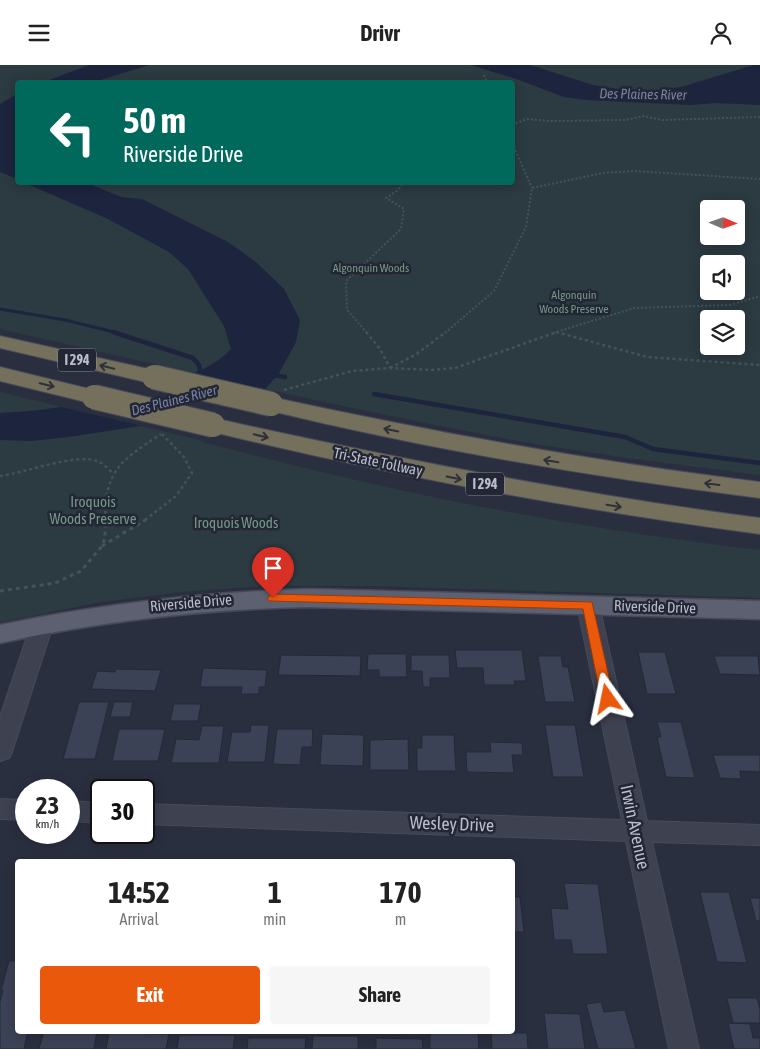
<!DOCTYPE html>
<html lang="en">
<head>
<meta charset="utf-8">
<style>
  :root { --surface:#fff; --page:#f6f6f6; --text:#222; --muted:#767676; --accent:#ea580c }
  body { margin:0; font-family:"Asap Condensed",sans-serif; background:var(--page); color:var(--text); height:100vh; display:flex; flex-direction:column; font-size:19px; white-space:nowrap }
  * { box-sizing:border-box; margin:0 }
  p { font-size:16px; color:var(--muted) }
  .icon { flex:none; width:28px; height:28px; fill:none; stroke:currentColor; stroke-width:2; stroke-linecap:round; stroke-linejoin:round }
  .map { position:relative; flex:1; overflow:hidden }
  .panel { position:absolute; left:15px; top:794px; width:500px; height:175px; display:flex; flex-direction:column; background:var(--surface); border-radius:5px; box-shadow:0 2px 12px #0003 }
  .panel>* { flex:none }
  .top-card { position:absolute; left:15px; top:15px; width:500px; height:105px; border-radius:5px; box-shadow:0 2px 12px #0003; background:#00695c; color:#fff; overflow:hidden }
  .needle { width:32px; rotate:92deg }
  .buttons { position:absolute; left:700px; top:135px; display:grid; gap:10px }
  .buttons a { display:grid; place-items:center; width:45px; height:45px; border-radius:5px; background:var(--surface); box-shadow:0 2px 12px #0003; font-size:25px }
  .speed { position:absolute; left:15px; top:714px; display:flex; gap:10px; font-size:25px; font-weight:700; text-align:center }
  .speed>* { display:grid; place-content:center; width:65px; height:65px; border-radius:50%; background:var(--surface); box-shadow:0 2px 12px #0003; line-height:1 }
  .speed small { font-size:12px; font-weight:400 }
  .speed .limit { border:2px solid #111; border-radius:8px; background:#fff; color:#111 }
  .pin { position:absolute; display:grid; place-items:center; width:42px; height:42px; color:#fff; margin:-51px -21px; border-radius:50% 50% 50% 0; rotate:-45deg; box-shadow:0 0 5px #0007 }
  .pin .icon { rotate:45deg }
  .me { position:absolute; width:55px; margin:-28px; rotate:348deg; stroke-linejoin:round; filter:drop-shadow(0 0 4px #0008) }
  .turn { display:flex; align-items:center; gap:18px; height:105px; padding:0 25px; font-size:22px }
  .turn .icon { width:65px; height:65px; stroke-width:2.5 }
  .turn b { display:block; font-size:35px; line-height:42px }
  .eta { display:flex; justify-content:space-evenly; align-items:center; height:85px; text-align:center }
  .eta b { font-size:30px; font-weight:700; line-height:35px }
  .primary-button { display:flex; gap:10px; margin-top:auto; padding:10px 25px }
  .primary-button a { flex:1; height:58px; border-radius:5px; background:var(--accent); color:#fff; font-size:20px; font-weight:700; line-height:58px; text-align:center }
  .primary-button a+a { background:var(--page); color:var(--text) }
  header { display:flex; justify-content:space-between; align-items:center; height:65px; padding:0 25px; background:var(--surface); font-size:22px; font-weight:700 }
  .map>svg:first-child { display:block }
  .green { fill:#2c3a41; fill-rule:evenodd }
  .water { fill:#1d243d }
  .pier { fill:#2a2f40 }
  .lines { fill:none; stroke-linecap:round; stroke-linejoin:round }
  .stream-far1 { stroke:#1d243d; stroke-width:3 }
  .stream { stroke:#1d243d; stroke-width:4.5 }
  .building { fill:#3c4255; stroke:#242837 }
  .minor-casing { stroke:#474a59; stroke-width:2 }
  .major-casing { stroke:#474a59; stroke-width:3 }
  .highway-casing { stroke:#484c5a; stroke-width:2 }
  .path-far2 { stroke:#455359; stroke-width:2; stroke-dasharray:2 2; stroke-linecap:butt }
  .path-far1 { stroke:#455359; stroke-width:2.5; stroke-dasharray:3 3; stroke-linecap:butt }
  .path { stroke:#455359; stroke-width:3; stroke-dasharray:4 4; stroke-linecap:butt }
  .minor { fill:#3e4150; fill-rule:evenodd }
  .major { fill:#5c6070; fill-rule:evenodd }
  .highway { fill:#75705c; fill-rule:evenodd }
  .highway-bridge-casing { stroke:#484c5a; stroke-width:26; stroke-linecap:butt }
  .highway-bridge { stroke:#75705c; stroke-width:24 }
  .oneway { stroke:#2e313b }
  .route { fill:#ea580c; stroke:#983908 }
  .labels { text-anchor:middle; stroke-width:5; stroke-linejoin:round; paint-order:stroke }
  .far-park-label { font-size:12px; fill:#749884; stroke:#222635 }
  .far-water-label { font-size:14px; font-style:italic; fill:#7882a5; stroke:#222635 }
  .shield { fill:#222635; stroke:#8c909d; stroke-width:1 }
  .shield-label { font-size:14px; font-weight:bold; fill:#babdca }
  .street-label { font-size:15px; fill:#babdca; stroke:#222635 }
  .park-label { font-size:15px; fill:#749884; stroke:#222635 }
  .near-street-label { font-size:18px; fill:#babdca; stroke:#222635 }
</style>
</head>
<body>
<header><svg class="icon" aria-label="menu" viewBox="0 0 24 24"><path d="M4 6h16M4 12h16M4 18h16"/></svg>Drivr<svg class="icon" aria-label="person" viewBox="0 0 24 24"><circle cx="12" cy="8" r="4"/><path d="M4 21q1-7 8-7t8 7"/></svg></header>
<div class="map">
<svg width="760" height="984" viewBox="0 0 760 984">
  <rect width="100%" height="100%" fill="#2a2f40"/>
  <g class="green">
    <path d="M0,0H760V410C663,398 567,386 471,367C313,337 157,299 0,264ZM18,18H512V118H18ZM709,144H736V171H709ZM709,199H736V226H709ZM709,254H736V281H709Z"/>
    <path d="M0,327L204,376L202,377C281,397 359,417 438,433C545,455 652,472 760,485V533L371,521H263L182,527L100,537L0,558Z"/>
  </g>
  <g class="water">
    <path d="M89,0H149L94,17H44Z"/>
    <path d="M471,0H530L593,20L625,25H655L681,22L754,0H760V40L717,38L690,40L586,35L564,32L519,15Z"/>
    <path d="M17,29V70L15,74L17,80V114L0,107V39Z"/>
    <path d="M25,118H87L121,132L142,134L228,177L256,197L284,224L300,255L296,277L278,310L265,324L209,346L140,361L69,372L31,376L0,375V348C53,346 104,335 155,320C183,312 211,306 231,284L224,261L188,204L169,187L108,154Z"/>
  </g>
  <path class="pier" d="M190,307L268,325L210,349L147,362L61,342Z"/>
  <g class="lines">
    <path class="stream-far1" d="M0,244L65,255L118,268"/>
    <g class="stream">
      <path d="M113,267L193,293L199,300L201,313"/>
      <path d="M273,310L285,312"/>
      <path d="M374,329L625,372L653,384L760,398"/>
    </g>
  </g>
  <g class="building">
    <path d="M455,585H522L526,616H514L515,620H484L483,603H457Z"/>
    <path d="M638,587H665L676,629H647Z"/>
    <path d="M368,589H406L407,612H379V605H367Z"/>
    <path d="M281,590L361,591L360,611L278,610Z"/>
    <path d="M411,590H449L450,613H430V622H423L422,606H411Z"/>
    <path d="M538,591H561L563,602H568L575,637H545Z"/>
    <path d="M714,591H758L760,610L720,609Z"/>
    <path d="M203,603L267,605L265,622H259V629H241L242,622H200Z"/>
    <path d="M116,604L161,605L155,626L91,624L97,606L115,607Z"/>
    <path d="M79,637H109L95,694H63Z"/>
    <path d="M114,637H133L130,652H110Z"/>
    <path d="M174,639H201L198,656H170Z"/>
    <path d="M657,657H681L695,713L666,712L657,672H661Z"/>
    <path d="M251,660H269L265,697H227L232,667H250Z"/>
    <path d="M545,660H575L584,712H553Z"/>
    <path d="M202,661H224L219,698H171L176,674L199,675Z"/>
    <path d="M119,664H165L158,696H112Z"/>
    <path d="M277,664H313L312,682H302L300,700L273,699Z"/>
    <path d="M322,669L364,670L363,701L320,700Z"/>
    <path d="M422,670H454L456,706H417V683H422Z"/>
    <path d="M408,674L409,705H370V675Z"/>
    <path d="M490,677L522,678L523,690H512L514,708L467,707L466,687H491Z"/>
    <path d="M713,690H760V707L740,706L741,714L720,713Z"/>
    <path d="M564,818L598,819L608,889H573L571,875H554L551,843L568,844Z"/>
    <path d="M700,827H729L747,898L717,897Z"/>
    <path d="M512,832H520L524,867H512Z"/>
    <path d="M750,833H760V856H756Z"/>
    <path d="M9,896H18V966H28L24,984H0V937L3,925H1Z"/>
    <path d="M727,933H757L760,944V958H733Z"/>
    <path d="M601,937L604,947L625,945L636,984H598L586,939Z"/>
    <path d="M544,948L580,949L585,984H548Z"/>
    <path d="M728,958L750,959L753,973H760V984H734Z"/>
    <path d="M44,966H97L94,984H39Z"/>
    <path d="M430,966H478L479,984H430Z"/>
    <path d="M109,968L169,969L166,984H106Z"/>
    <path d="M491,968H527L528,984H492Z"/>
    <path d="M179,970H235L233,984H177Z"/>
    <path d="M313,971H358V984H312Z"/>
    <path d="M248,973H306L305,984H247Z"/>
    <path d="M376,973L422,974L423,984H376Z"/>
  </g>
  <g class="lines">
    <defs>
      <g id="minor">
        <path d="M588,533L595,535L599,540L647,756L760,760V780L652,777L699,984H669L626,776L144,759V739L622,755L577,540L581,535Z"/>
        <path d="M42,553L50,555L53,560L12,687L9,693L0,696V652L31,560L34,555Z"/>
        <path d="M0,734L26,735V755L0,754Z"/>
        <path d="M69,736L101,738V758L69,756Z"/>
      </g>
      <path id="major" d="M309,524L760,536V554L309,542C204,544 102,556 0,578V560C102,539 205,527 309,524Z"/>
      <g id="highway">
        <path d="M0,271L162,307L165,312L162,317L154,319L0,283Z"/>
        <path d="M0,302L102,327L105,332L102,337L94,339L0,316Z"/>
        <path d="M271,332C433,367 595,397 760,417V433C593,412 426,384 263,344L259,339L263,334Z"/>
        <path d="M213,353C394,393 576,429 760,453V469C573,444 387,410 205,365L201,360L205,355Z"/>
      </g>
    </defs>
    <use href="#minor" class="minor-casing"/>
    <use href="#major" class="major-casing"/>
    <use href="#highway" class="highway-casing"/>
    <g class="path-far2">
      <path d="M484,10L487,18"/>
      <path d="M512,60L527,54L549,56L626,55L643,51L662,55L760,52"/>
      <path d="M512,78L532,123"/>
      <path d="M556,267L560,268"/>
      <path d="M367,268L347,245L346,216L401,164L404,144L386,133L398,125L403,118"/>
      <path d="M445,268L494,226L526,162L532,123L603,108L634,106L760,114"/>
      <path d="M553,268L634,243L730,240L760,231"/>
    </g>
    <g class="path-far1">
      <path d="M366,267L380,284L390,303"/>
      <path d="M556,267L647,292L760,300"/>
      <path d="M390,303L415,290L446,267"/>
      <path d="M284,325L352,306L390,303L432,305L455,303L557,267"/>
      <path d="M0,411C25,408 75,388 97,396C103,398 108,404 113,408"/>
      <path d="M105,455C105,404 122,395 161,369"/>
      <path d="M145,455L176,431L192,408L184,392L162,369"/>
    </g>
    <g class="path">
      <path d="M102,481L147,454"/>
      <path d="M0,526L55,518L81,506L102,481L105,473V454"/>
    </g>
    <use href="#minor" class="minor"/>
    <use href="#major" class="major"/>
    <use href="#highway" class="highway"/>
    <defs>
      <g id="highway-bridge">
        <path d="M154,312L271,339"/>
        <path d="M94,332L213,360"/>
      </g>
    </defs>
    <use href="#highway-bridge" class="highway-bridge-casing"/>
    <use href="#highway-bridge" class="highway-bridge"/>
  </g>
  <defs><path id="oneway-shaft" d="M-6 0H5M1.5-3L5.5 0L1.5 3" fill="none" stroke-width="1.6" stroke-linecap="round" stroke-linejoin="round" transform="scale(1.25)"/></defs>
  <g class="oneway">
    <use href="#oneway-shaft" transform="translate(107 302) rotate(-167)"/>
    <use href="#oneway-shaft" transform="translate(47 320) rotate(14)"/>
    <use href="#oneway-shaft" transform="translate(391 365) rotate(-168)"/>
    <use href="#oneway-shaft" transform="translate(261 371) rotate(13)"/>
    <use href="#oneway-shaft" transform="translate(551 396) rotate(-170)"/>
    <use href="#oneway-shaft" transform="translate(454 413) rotate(11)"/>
    <use href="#oneway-shaft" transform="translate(712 419) rotate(-173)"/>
    <use href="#oneway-shaft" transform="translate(614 441) rotate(9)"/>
  </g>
  <path class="route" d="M273,529L592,537L614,634L612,637H603L601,634L583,544L269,536L267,533Z"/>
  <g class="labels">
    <g class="far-park-label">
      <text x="371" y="207">Algonquin Woods</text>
      <text x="574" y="234">Algonquin<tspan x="574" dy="14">Woods Preserve</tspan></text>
    </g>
    <g class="far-water-label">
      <text transform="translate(643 29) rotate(1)" y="5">Des Plaines River</text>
      <text transform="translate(174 335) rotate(-14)" y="5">Des Plaines River</text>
    </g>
    <g class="shield">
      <rect x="58" y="283.5" width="38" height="23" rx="4"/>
      <rect x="466" y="407.5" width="38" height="23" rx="4"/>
    </g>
    <g class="shield-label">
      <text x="77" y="300">I 294</text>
      <text x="485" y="424">I 294</text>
    </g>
    <g class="street-label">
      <text transform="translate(378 397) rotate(12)" y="5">Tri-State Tollway</text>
      <text transform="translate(191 538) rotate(-5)" y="5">Riverside Drive</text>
      <text transform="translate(655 542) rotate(2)" y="5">Riverside Drive</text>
    </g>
    <g class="park-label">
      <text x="93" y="442">Iroquois<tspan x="93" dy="17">Woods Preserve</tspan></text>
      <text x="236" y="463">Iroquois Woods</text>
    </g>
    <g class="near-street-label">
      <text transform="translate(452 759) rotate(2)" y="6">Wesley Drive</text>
      <text transform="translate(635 762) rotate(78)" y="6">Irwin Avenue</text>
    </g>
  </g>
</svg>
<div class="buttons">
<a><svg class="needle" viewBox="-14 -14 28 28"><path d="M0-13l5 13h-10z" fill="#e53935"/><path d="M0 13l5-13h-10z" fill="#767676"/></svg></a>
<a><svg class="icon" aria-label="sound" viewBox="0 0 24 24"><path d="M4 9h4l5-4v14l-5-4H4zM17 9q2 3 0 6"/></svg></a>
<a><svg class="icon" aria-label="layers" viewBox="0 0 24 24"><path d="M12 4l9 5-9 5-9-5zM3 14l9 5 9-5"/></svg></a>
</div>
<div class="speed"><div>23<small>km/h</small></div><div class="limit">30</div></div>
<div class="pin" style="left:273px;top:533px;background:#d93025"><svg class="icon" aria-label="arrive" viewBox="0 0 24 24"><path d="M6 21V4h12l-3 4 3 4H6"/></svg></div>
<svg class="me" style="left:608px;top:634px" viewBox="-20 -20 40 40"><path d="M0-17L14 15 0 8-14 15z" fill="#ea580c" stroke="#fff" stroke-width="4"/></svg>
<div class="top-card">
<div class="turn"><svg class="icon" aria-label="left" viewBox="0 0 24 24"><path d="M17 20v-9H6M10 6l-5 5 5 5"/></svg><div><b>50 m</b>Riverside Drive</div></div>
</div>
<section class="panel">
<div class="eta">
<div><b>14:52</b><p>Arrival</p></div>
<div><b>1</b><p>min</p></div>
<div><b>170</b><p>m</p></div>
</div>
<div class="primary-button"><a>Exit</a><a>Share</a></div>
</section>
</div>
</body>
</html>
